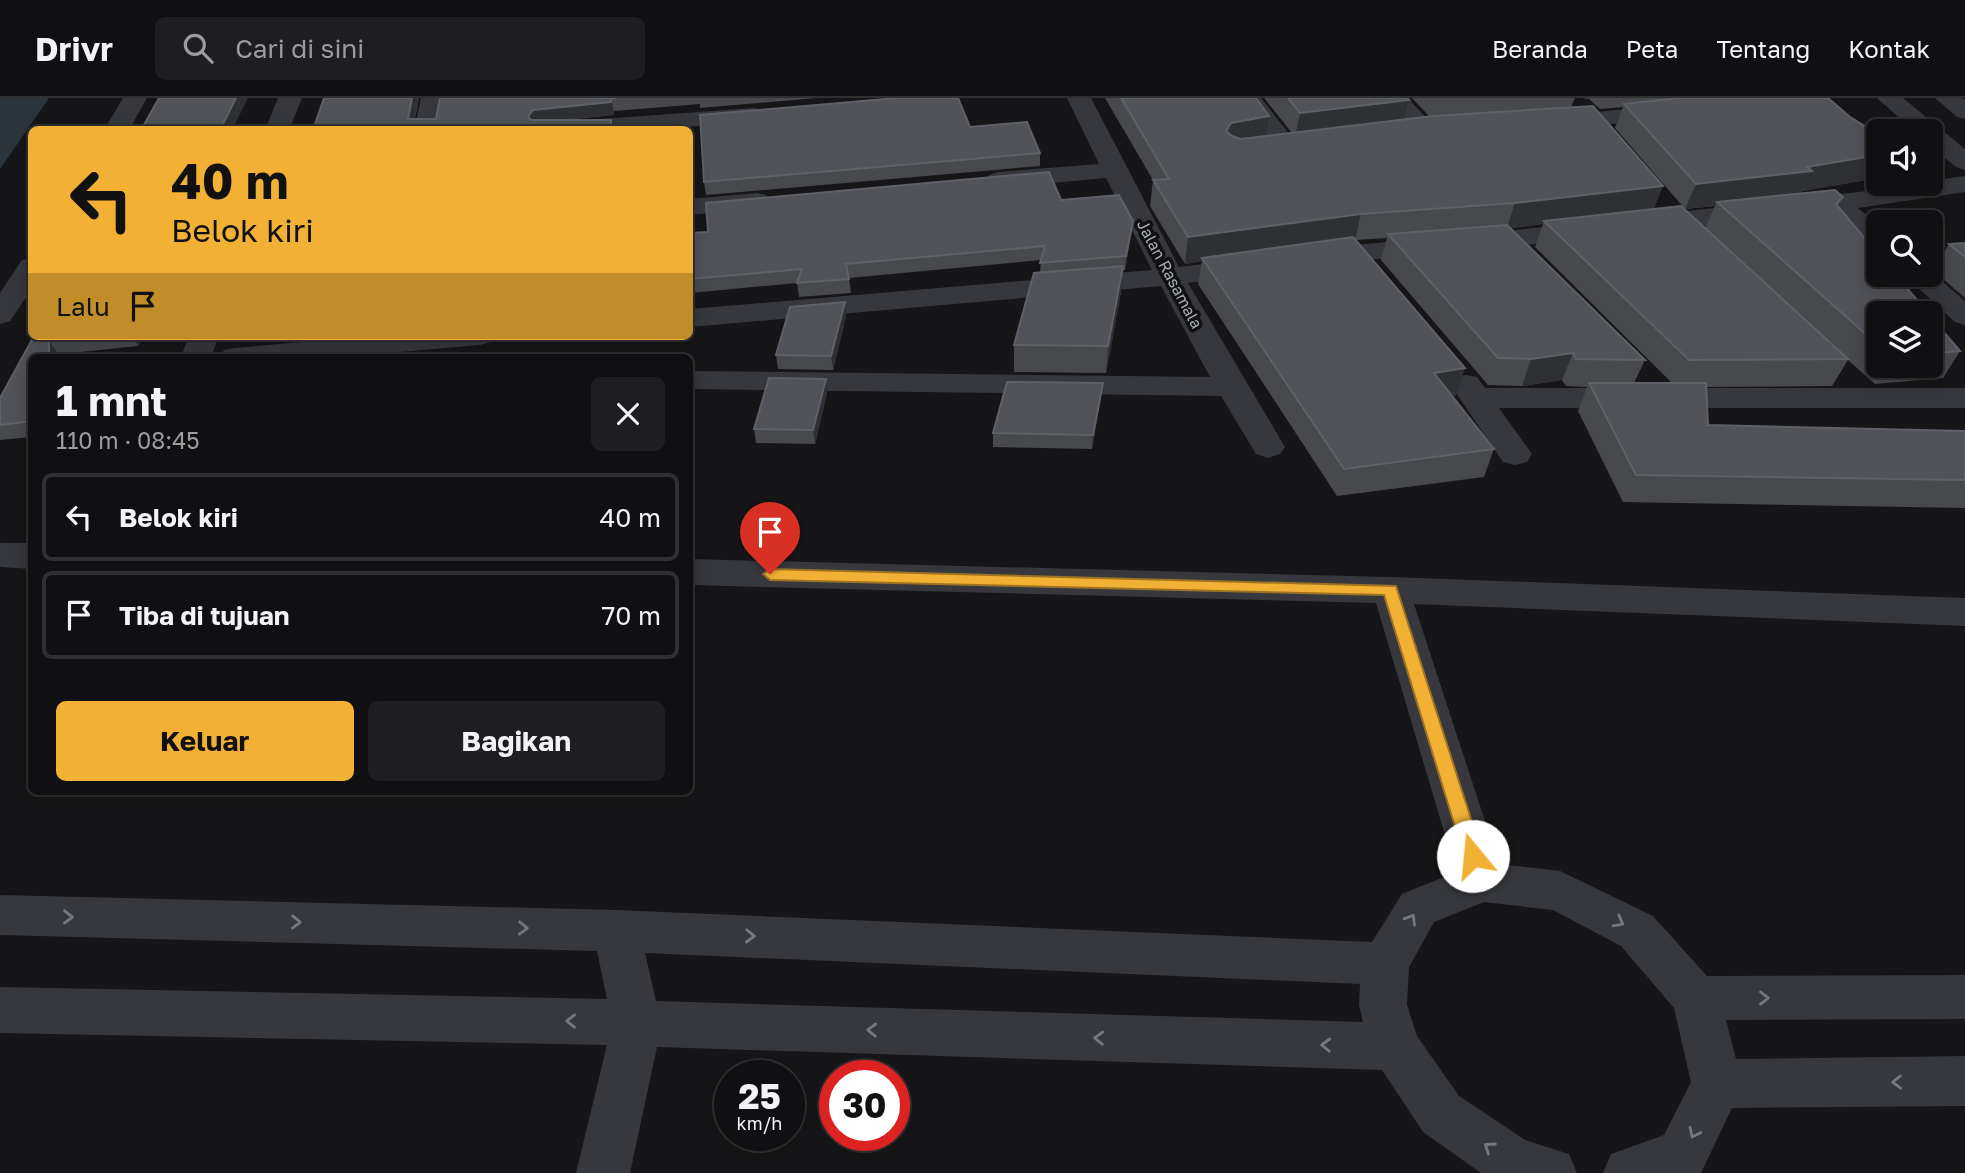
<!DOCTYPE html>
<html lang="id">
<head>
<meta charset="utf-8">
<style>
  :root { --surface:#101012; --page:#1e1e20; --text:#f1f3f6; --muted:#9c9d9f; --line:#303032; --accent:#f2b134 }
  body { margin:0; font-family:"Golos Text",sans-serif; background:var(--page); color:var(--text); height:100vh; display:flex; flex-direction:column; font-size:26px; white-space:nowrap }
  * { box-sizing:border-box; margin:0 }
  p { font-size:23px; color:var(--muted) }
  .icon { flex:none; width:38px; height:38px; fill:none; stroke:currentColor; stroke-width:2; stroke-linecap:round; stroke-linejoin:round }
  .map { position:relative; flex:1; overflow:hidden }
  .side { position:absolute; left:28px; top:256px; width:665px; height:441px; display:flex; flex-direction:column; background:var(--surface); border-radius:10px; box-shadow:0 4px 18px #0003,0 0 0 2px var(--line) }
  .side>* { flex:none }
  .top-card { position:absolute; left:28px; top:28px; width:665px; height:214px; border-radius:10px; box-shadow:0 4px 18px #0003,0 0 0 2px var(--line); background:#f2b134; color:#111; overflow:hidden }
  .fabs { position:absolute; left:1866px; top:21px; display:grid; gap:14px }
  .fabs a { display:grid; place-items:center; width:77px; height:77px; border-radius:10px; background:var(--surface); box-shadow:0 4px 18px #0003,0 0 0 2px var(--line); font-size:35px }
  .speed { position:absolute; left:714px; top:962px; display:flex; gap:14px; font-size:35px; font-weight:700; text-align:center }
  .speed>* { display:grid; place-content:center; width:91px; height:91px; border-radius:50%; background:var(--surface); box-shadow:0 4px 18px #0003,0 0 0 2px var(--line); line-height:1 }
  .speed small { font-size:18px; font-weight:400 }
  .speed .limit { border:10px solid #d22; background:#fff; color:#111 }
  .pin { position:absolute; display:grid; place-items:center; width:60px; height:60px; color:#fff; margin:-72px -30px; border-radius:50% 50% 50% 0; rotate:-45deg; box-shadow:0 0 7px #0007 }
  .pin .icon { rotate:45deg }
  .me { position:absolute; width:77px; margin:-38px; rotate:343deg; stroke-linejoin:round; filter:drop-shadow(0 0 5px #0008) }
  .turn { display:flex; align-items:center; gap:24px; height:147px; padding:0 28px; font-size:32px }
  .turn .icon { width:91px; height:91px; stroke-width:2.5 }
  .turn b { display:block; font-size:49px; line-height:60px }
  .then { display:flex; align-items:center; height:66px; padding:0 28px; background:#0003; gap:14px; font-size:26px }
  .round { display:grid; place-items:center; flex:none; width:74px; height:74px; border-radius:10px; background:var(--page) }
  .head { display:flex; align-items:center; justify-content:space-between; height:119px; padding:0 28px }
  h1 { font-size:42px; font-weight:700; line-height:52px }
  .button { display:flex; gap:14px; margin-top:auto; padding:14px 28px }
  .button a { flex:1; height:80px; border-radius:10px; background:var(--accent); color:#111; font-size:28px; font-weight:700; line-height:80px; text-align:center }
  .button a+a { background:var(--page); color:var(--text) }
  ul { padding:0; list-style:none }
  li { display:flex; align-items:center; gap:21px; height:88px; margin:0 14px 10px; padding:0 14px; border:4px solid var(--line); border-radius:10px }
  li div { flex:1 }
  li b { display:block; font-size:26px }
  li em { font-style:normal }
  header { display:flex; align-items:center; gap:42px; box-sizing:border-box; height:98px; padding:0 35px; background:var(--surface); border-bottom:2px solid var(--line) }
  header strong { font-size:33px }
  nav { display:flex; gap:38px; margin-inline-start:auto; font-size:24px }
  .search { width:490px; height:63px; background:var(--page); display:flex; align-items:center; gap:18px; box-sizing:border-box; padding:0 24px; border-radius:10px; color:var(--muted); font-size:26px }
  .map>svg:first-child { display:block }
  .water { fill:#2c353c }
  .lines { fill:none; stroke-linecap:round; stroke-linejoin:round }
  .street { fill:#37383d; fill-rule:evenodd }
  .wall { fill:#47494d; fill-rule:evenodd }
  .shaded-wall { fill:#2f3033 }
  .building { fill:#525359; stroke:#5f6168; stroke-width:2 }
  .oneway { stroke:#757881 }
  .route { fill:#f2b134; stroke:#9d7322; stroke-width:2 }
  .labels { text-anchor:middle; stroke-width:7; stroke-linejoin:round; paint-order:stroke }
  .far-street-label { font-size:16px; fill:#a8adb8; stroke:#111113 }
</style>
</head>
<body>
<header>
<strong>Drivr</strong>
<div class="search"><svg class="icon" aria-label="search" viewBox="0 0 24 24"><circle cx="10" cy="10" r="6"/><path d="M15 15l6 6"/></svg>Cari di sini</div>
<nav><a>Beranda</a><a>Peta</a><a>Tentang</a><a>Kontak</a></nav>
</header>
<div class="map">
<svg width="1965" height="1075" viewBox="0 0 1965 1075">
  <rect width="100%" height="100%" fill="#161618"/>
  <path class="water" d="M0,0H49L0,71Z"/>
  <g class="lines">
    <g class="street">
      <path d="M123,0H147L129,32H104Z"/>
      <path d="M278,0H302L289,32H265Z"/>
      <path d="M421,0H445L438,32H414Z"/>
      <path d="M1067,0H1091L1179,169L1252,160L1262,162L1266,168L1262,174L1252,176L1188,185L1285,349L1280,356L1268,360L1256,356L1221,298L690,291V273L1210,279L1161,188L690,229V211L1152,172L1106,80L998,90L989,87L985,82L989,77L998,74L1099,66Z"/>
      <path d="M1237,0H1261L1300,50L1296,55L1287,58L1278,55Z"/>
      <path d="M1383,0H1408L1438,33L1435,38L1426,40L1417,38Z"/>
      <path d="M1877,0H1903L1965,51V72L1956,69L1930,48V33H1914Z"/>
      <path d="M1935,0H1962L1965,2V21L1957,19Z"/>
      <path d="M1670,7L1678,9L1682,14L1678,19L1552,32L1543,30L1540,25L1543,20L1552,18Z"/>
      <path d="M753,10L762,12L765,17L762,22L654,32H534L537,27L546,25Z"/>
      <path d="M1965,78V94L1858,110L1878,127V149L1868,147L1830,114L1507,149L1311,167L1301,165L1297,159L1301,153L1311,151L1507,133L1930,86V83Z"/>
      <path d="M757,95L766,97L770,103L766,109L690,117V101Z"/>
      <path d="M32,160V191L10,223L0,226V195L22,162Z"/>
      <path d="M1930,173L1965,203V227L1955,224L1904,177H1930Z"/>
      <path d="M189,238H219L211,259H181Z"/>
      <path d="M373,238H495L491,244L480,247L342,259H220L224,252L235,250Z"/>
      <path d="M1466,277L1477,279L1485,290H1965V310H1499L1532,356L1527,364L1515,367L1503,364L1450,286L1455,279Z"/>
      <path d="M0,445H32V471L0,469Z"/>
      <path d="M690,461L1391,479L1965,500V528L1414,506L1499,766L1560,773L1653,818L1707,878L1965,877V921L1726,922L1736,961L1965,958V1008L1732,1010L1701,1075H1603L1611,1056L1664,1037L1691,984L1674,910L1621,848L1553,812L1484,804L1434,824L1409,869L1407,907L1417,938L1459,998L1525,1042L1569,1056L1577,1075H1481L1423,1034L1382,972L657,949L630,1075H576L607,947L0,935V889L607,901L597,853L0,837V797L616,812L1372,844L1402,796L1456,774L1376,505L690,487ZM645,855L1360,886L1359,907L1363,924L656,903Z"/>
    </g>
  </g>
  <g class="wall">
    <path d="M324,0H419L415,21H436L440,0H817L700,10V6L614,13V17L565,22L313,32Z"/>
    <path d="M1105,0H1256L1266,38L1292,35L1264,0H1407L1409,2L1404,21L1429,18L1412,0H1575L1571,9L1654,111L1705,130L1715,108L1685,111L1615,30L1623,9L1600,11L1589,1L1582,0H1828L1850,19L1878,36V80L1802,93L1801,95L1843,99L1838,108L1878,215V268H1930V218L1960,253L1943,280L1875,286L1848,262L1832,288L1706,289L1708,327L1965,333V410L1623,404L1578,313L1587,289L1566,288L1562,282L1522,288L1488,287L1381,162L1387,140L1356,142L1456,298H1452L1494,351L1484,379L1337,398L1198,186L1202,163L1185,166L1150,108L1153,82ZM1543,126L1535,149L1672,285H1634L1645,262L1511,130Z"/>
    <path d="M970,29L1040,55V68L706,97L704,84Z"/>
    <path d="M1061,102L1133,123L1131,137L1125,172H1123L1121,194L1106,275L1014,274V247L1040,175L1041,162L849,180L851,195L799,199L797,185L690,195V135Z"/>
    <path d="M1965,145V200L1933,172L1949,146Z"/>
    <path d="M846,218L833,272L778,271L776,257Z"/>
    <path d="M35,238H143L138,248L32,259V339L0,342V300Z"/>
    <path d="M1103,285L1101,299L1092,351L993,349V335Z"/>
    <path d="M827,295L815,346L756,345L754,331Z"/>
  </g>
  <g class="shaded-wall">
    <path d="M236,0H248L232,32H220Z"/>
    <path d="M412,0H419L412,32L408,21Z"/>
    <path d="M612,0L614,17L536,24L532,31L528,18L533,12Z"/>
    <path d="M1409,2L1403,26L1295,39L1300,15Z"/>
    <path d="M1269,18L1265,43L1227,49L1226,33L1231,25Z"/>
    <path d="M1878,57V80L1802,93L1800,98L1717,104L1715,108L1685,111L1696,86Z"/>
    <path d="M1663,88L1653,114L1544,123L1543,126L1507,130L1515,105Z"/>
    <path d="M1361,116L1355,142L1202,160V163L1185,166L1188,139Z"/>
    <path d="M1133,123L1131,137L1125,172L1126,158Z"/>
    <path d="M1123,168L1121,194L1106,275L1108,248Z"/>
    <path d="M845,204L846,218L833,272L831,258Z"/>
    <path d="M132,238H143L138,248Z"/>
    <path d="M49,242L58,256V259H49Z"/>
    <path d="M1573,255L1562,282L1522,288L1531,261Z"/>
    <path d="M1465,270L1456,298L1426,302L1434,275Z"/>
    <path d="M826,281L827,295L815,346L813,332Z"/>
    <path d="M1103,285L1101,299L1092,351L1093,337Z"/>
  </g>
  <g class="building">
    <path d="M159,0H236L220,32H141Z"/>
    <path d="M324,0H412L408,21H436L440,0H616H612L611,4L533,12L528,18L531,22H611V32H313Z"/>
    <path d="M897,0H958L970,29L1027,24L1040,55L704,84L700,17Z"/>
    <path d="M1121,0H1256L1269,18L1231,25L1226,33L1232,38L1241,41L1433,18L1593,8L1663,88L1515,105L1361,116L1188,139L1153,82L1169,81Z"/>
    <path d="M1288,0H1407L1409,2L1300,15Z"/>
    <path d="M1679,0H1828L1850,19L1878,36V57L1807,69L1812,73L1696,86L1624,6Z"/>
    <path d="M1049,74L1061,102L1119,97L1133,123L1126,158L1040,165L1045,148L846,166L849,181L797,185L802,171L690,181V135L708,134L706,105Z"/>
    <path d="M1835,92L1843,99L1836,106L1878,156V177H1896L1928,215H1878V247L1717,104Z"/>
    <path d="M1681,108L1848,261L1689,262L1544,123Z"/>
    <path d="M1507,127L1645,262L1576,261L1573,255L1531,261L1498,260L1388,136Z"/>
    <path d="M1353,139L1465,270L1434,275L1494,351L1344,371L1202,160Z"/>
    <path d="M1965,145V159L1949,146Z"/>
    <path d="M1123,168L1108,248L1014,247L1034,175Z"/>
    <path d="M845,204L831,258L776,257L790,209Z"/>
    <path d="M1930,218L1960,253L1930,256Z"/>
    <path d="M34,238H93L49,242V259H32V323L0,327V300Z"/>
    <path d="M769,280L826,281L813,332L754,331Z"/>
    <path d="M1007,284L1103,285L1093,337L993,335Z"/>
    <path d="M1589,285H1706L1708,327L1965,333V382L1636,377Z"/>
  </g>
  <defs><path id="oneway-chevron" d="M-2-3.5L2.5 0L-2 3.5" fill="none" stroke-width="1.6" stroke-linecap="round" stroke-linejoin="round" transform="scale(1.75)"/></defs>
  <g class="oneway">
    <use href="#oneway-chevron" transform="translate(68 819) rotate(1)"/>
    <use href="#oneway-chevron" transform="translate(1411 821) rotate(-59)"/>
    <use href="#oneway-chevron" transform="translate(296 824) rotate(1)"/>
    <use href="#oneway-chevron" transform="translate(1619 824) rotate(28)"/>
    <use href="#oneway-chevron" transform="translate(523 830) rotate(1)"/>
    <use href="#oneway-chevron" transform="translate(750 838) rotate(2)"/>
    <use href="#oneway-chevron" transform="translate(1764 900)"/>
    <use href="#oneway-chevron" transform="translate(571 923) rotate(-179)"/>
    <use href="#oneway-chevron" transform="translate(872 932) rotate(-178)"/>
    <use href="#oneway-chevron" transform="translate(1099 940) rotate(-178)"/>
    <use href="#oneway-chevron" transform="translate(1326 947) rotate(-178)"/>
    <use href="#oneway-chevron" transform="translate(1897 984) rotate(179)"/>
    <use href="#oneway-chevron" transform="translate(1694 1035) rotate(116)"/>
    <use href="#oneway-chevron" transform="translate(1489 1049) rotate(-145)"/>
  </g>
  <path class="route" d="M770,471L1396,488L1483,758L1480,763L1473,766L1467,763L1464,758L1384,497L770,482L763,476Z"/>
  <g class="labels">
    <g class="far-street-label">
      <text transform="translate(1170 176) rotate(62)" y="6">Jalan Rasamala</text>
    </g>
  </g>
</svg>
<div class="fabs">
<a><svg class="icon" aria-label="sound" viewBox="0 0 24 24"><path d="M4 9h4l5-4v14l-5-4H4zM17 9q2 3 0 6"/></svg></a>
<a><svg class="icon" aria-label="search" viewBox="0 0 24 24"><circle cx="10" cy="10" r="6"/><path d="M15 15l6 6"/></svg></a>
<a><svg class="icon" aria-label="layers" viewBox="0 0 24 24"><path d="M12 4l9 5-9 5-9-5zM3 14l9 5 9-5"/></svg></a>
</div>
<div class="speed"><div>25<small>km/h</small></div><div class="limit">30</div></div>
<div class="pin" style="left:770px;top:476px;background:#d93025"><svg class="icon" aria-label="arrive" viewBox="0 0 24 24"><path d="M6 21V4h12l-3 4 3 4H6"/></svg></div>
<svg class="me" style="left:1473px;top:758px" viewBox="-20 -20 40 40"><circle r="19" fill="#fff"/><path d="M0-13L10 11 0 6-10 11z" fill="#f2b134"/></svg>
<div class="top-card">
<div class="turn"><svg class="icon" aria-label="left" viewBox="0 0 24 24"><path d="M17 20v-9H6M10 6l-5 5 5 5"/></svg><div><b>40 m</b>Belok kiri</div></div>
<div class="then">Lalu<svg class="icon" aria-label="arrive" viewBox="0 0 24 24"><path d="M6 21V4h12l-3 4 3 4H6"/></svg></div>
</div>
<section class="side">
<div class="head"><div><h1>1 mnt</h1><p>110 m · 08:45</p></div><a class="round"><svg class="icon" aria-label="close" viewBox="0 0 24 24"><path d="M6 6l12 12M18 6L6 18"/></svg></a></div>
<ul>
<li><svg class="icon" aria-label="left" viewBox="0 0 24 24"><path d="M17 20v-9H6M10 6l-5 5 5 5"/></svg><div><b>Belok kiri</b></div><em>40 m</em></li>
<li><svg class="icon" aria-label="arrive" viewBox="0 0 24 24"><path d="M6 21V4h12l-3 4 3 4H6"/></svg><div><b>Tiba di tujuan</b></div><em>70 m</em></li>
</ul>
<div class="button"><a>Keluar</a><a>Bagikan</a></div>
</section>
</div>
</body>
</html>
